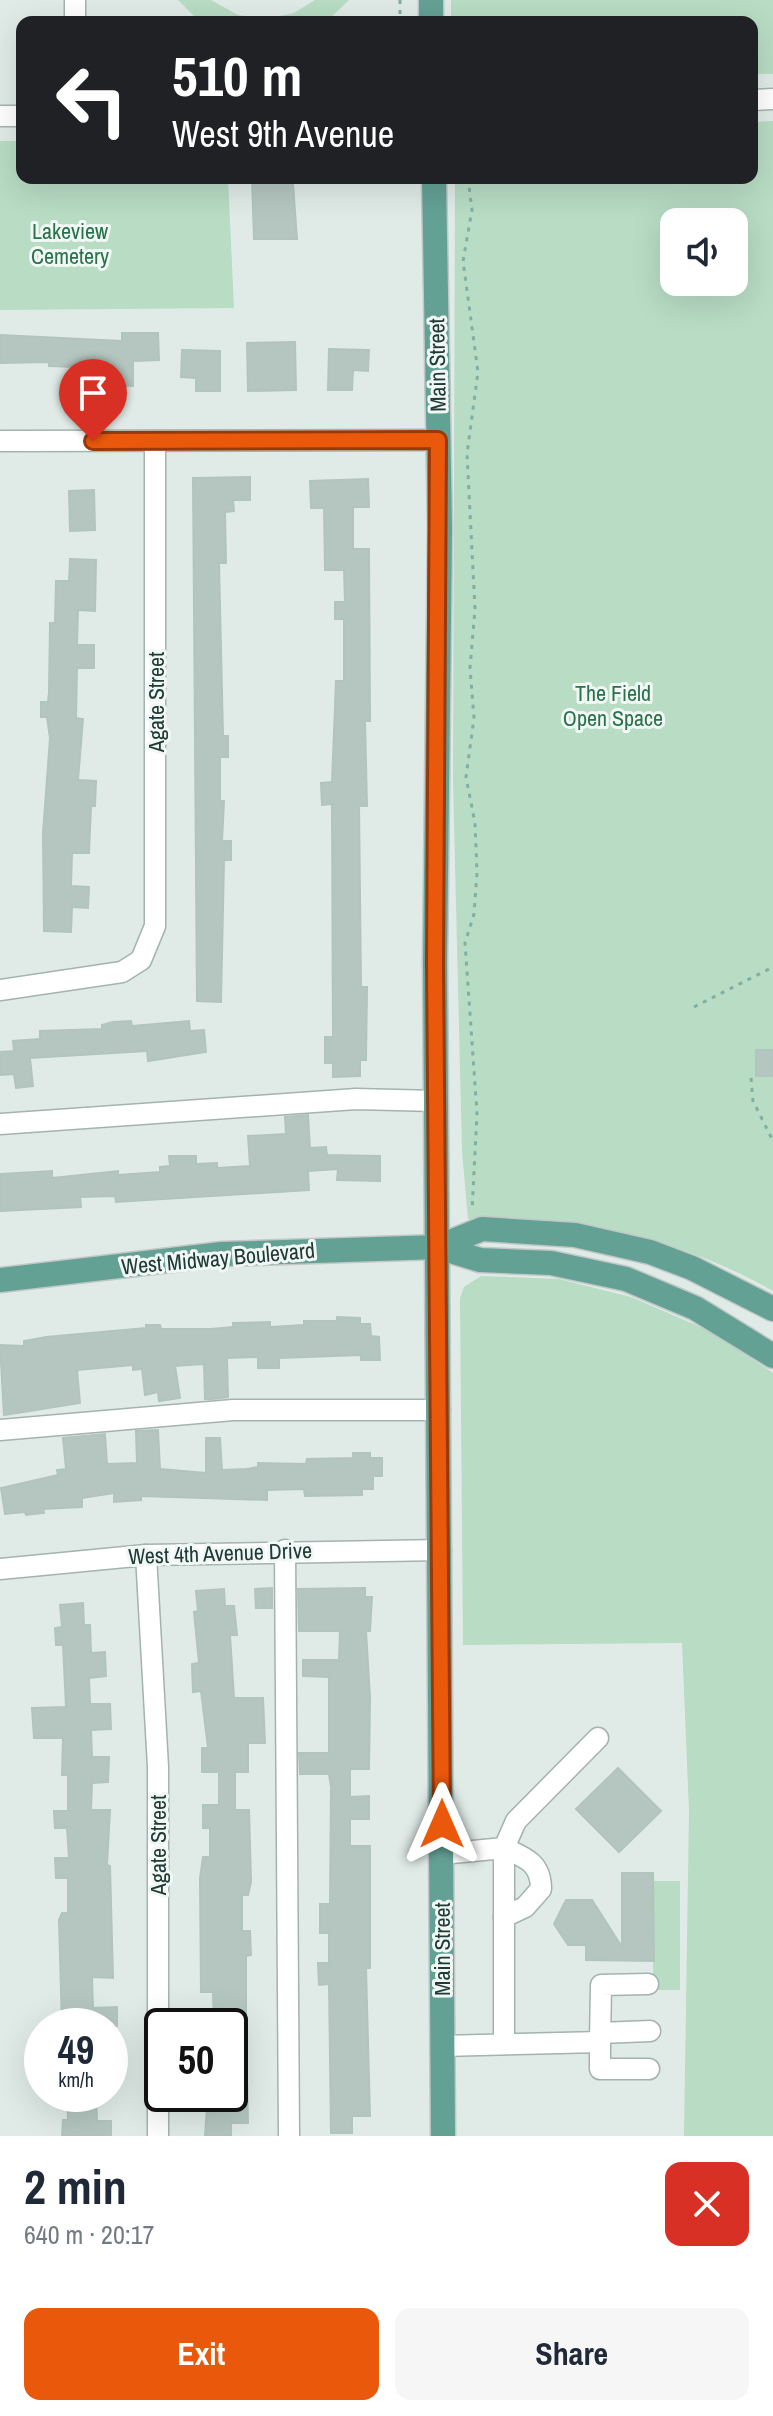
<!DOCTYPE html>
<html lang="en">
<head>
<meta charset="utf-8">
<style>
  :root { --surface:#fff; --page:#f6f6f7; --text:#1f2937; --muted:#747a83; --accent:#ea580c }
  body { margin:0; font-family:"Archivo Narrow",sans-serif; background:var(--page); color:var(--text); height:100vh; display:flex; flex-direction:column; font-size:30px; white-space:nowrap }
  * { box-sizing:border-box; margin:0 }
  p { font-size:26px; color:var(--muted) }
  .icon { flex:none; width:44px; height:44px; fill:none; stroke:currentColor; stroke-width:2; stroke-linecap:round; stroke-linejoin:round }
  .map { position:relative; height:2136px; overflow:hidden }
  .drawer { display:flex; flex-direction:column; background:var(--surface); flex:1 }
  .drawer>* { flex:none }
  .top-card { position:absolute; left:16px; top:16px; width:742px; height:168px; border-radius:16px; box-shadow:0 8px 32px #0002; background:#202124; color:#fff; overflow:hidden }
  .tools { position:absolute; left:660px; top:208px; display:grid; gap:16px }
  .tools a { display:grid; place-items:center; width:88px; height:88px; border-radius:16px; background:var(--surface); box-shadow:0 8px 32px #0002; font-size:40px }
  .speed { position:absolute; left:24px; top:2008px; display:flex; gap:16px; font-size:40px; font-weight:700; text-align:center }
  .speed>* { display:grid; place-content:center; width:104px; height:104px; border-radius:50%; background:var(--surface); box-shadow:0 8px 32px #0002; line-height:1 }
  .speed small { font-size:20px; font-weight:400 }
  .speed .limit { border:4px solid #111; border-radius:12px; background:#fff; color:#111 }
  .pin { position:absolute; display:grid; place-items:center; width:68px; height:68px; color:#fff; margin:-82px -34px; border-radius:50% 50% 50% 0; rotate:-45deg; box-shadow:0 0 8px #0007 }
  .pin .icon { rotate:45deg }
  .me { position:absolute; width:88px; margin:-44px; rotate:0deg; stroke-linejoin:round; filter:drop-shadow(0 0 6px #0008) }
  .turn { display:flex; align-items:center; gap:28px; height:168px; padding:0 24px; font-size:36px }
  .turn .icon { width:104px; height:104px; stroke-width:2.5 }
  .turn b { display:block; font-size:56px; line-height:68px }
  .round { display:grid; place-items:center; flex:none; width:84px; height:84px; border-radius:16px; background:var(--page) }
  .head { display:flex; align-items:center; justify-content:space-between; height:136px; padding:0 24px }
  h1 { font-size:48px; font-weight:800; line-height:60px }
  .button { display:flex; gap:16px; margin-top:auto; padding:16px 24px }
  .button a { flex:1; height:92px; border-radius:16px; background:var(--accent); color:#fff; font-size:32px; font-weight:800; line-height:92px; text-align:center }
  .button a+a { background:var(--page); color:var(--text) }
  .map>svg:first-child { display:block }
  .green { fill:#b8dcc4; fill-rule:evenodd }
  .building { fill:#b5c6c0; stroke:#b2c4be; stroke-width:2 }
  .lines { fill:none; stroke-linecap:round; stroke-linejoin:round }
  .minor-casing { stroke:#a3b3ae; stroke-width:23 }
  .major-casing { stroke:#c1c8c7; stroke-width:27 }
  .path { stroke:#80afa3; stroke-width:3; stroke-dasharray:4 6; stroke-linecap:butt }
  .minor { stroke:#fff; stroke-width:20 }
  .major { stroke:#64a195; stroke-width:24 }
  .route-casing { stroke:#983908; stroke-width:20 }
  .route { stroke:#ea580c; stroke-width:14 }
  .labels { text-anchor:middle; stroke-width:6; stroke-linejoin:round; paint-order:stroke }
  .park-label { font-size:22px; fill:#2a724b; stroke:#f0f7f4 }
  .street-label { font-size:22px; fill:#203b36; stroke:#f0f7f4 }
</style>
</head>
<body>
<div class="map">
<svg width="773" height="2136" viewBox="0 0 773 2136">
  <rect width="100%" height="100%" fill="#e0ebe7"/>
  <g class="green">
    <path d="M178,0H211L238,15L265,19L294,13L315,0H349L326,22H200Z"/>
    <path d="M451,0H773V74H752V22H451Z"/>
    <path d="M773,121V1291C668,1232 585,1224 468,1219L462,1151L453,781L455,178H752V122ZM674,222H734V282H674Z"/>
    <path d="M0,141H22V178H228L234,308L0,310Z"/>
    <path d="M481,1276L559,1279L631,1297L712,1332L773,1373V2136H684L689,1811L682,1643L463,1645L460,1298L464,1287Z"/>
    <rect x="653" y="1881" width="27" height="109"/>
  </g>
  <g class="building">
    <path d="M252,178H286V183L293,184L297,239H254Z"/>
    <path d="M122,333H158L159,360L133,361V386L73,383L74,367L49,366V362L0,363V335L122,341Z"/>
    <path d="M295,342L296,390L248,391L247,343Z"/>
    <path d="M329,349L369,350L368,371L353,370L352,390H328Z"/>
    <path d="M182,350L220,351V391H196V378L181,377Z"/>
    <path d="M250,477V500H233L234,511L225,512L226,563H219L223,736H228V757H220V801H224L222,841H231V860H224L221,1002L197,1001L193,478Z"/>
    <path d="M368,479L369,507H353V549H369L370,721H365L367,806H359L361,987H367L366,1060H360V1076L333,1077V1063H325V1037H333L332,804L322,805L321,783L332,782L336,681H344V619H335V602H345L344,570H325L324,508H311L310,481Z"/>
    <path d="M94,490L95,530L70,531L69,491Z"/>
    <path d="M70,559L96,560L95,611L78,610L77,645H94V668H77L76,718L83,719L78,780L96,781L95,806H91L89,853H72L71,886L89,887L88,908L72,907L71,932L44,931L43,833L50,738L47,717H41V702H48L49,692L50,623H55L56,581H69Z"/>
    <path d="M131,1021L132,1026L189,1021L190,1031L204,1030L206,1052L148,1061L147,1051L30,1058L33,1086L16,1088L14,1074L0,1075V1052L14,1051L13,1041L40,1039V1031L102,1029V1025L113,1022Z"/>
    <rect x="756" y="1050" width="17" height="26"/>
    <path d="M308,1115L310,1148L326,1147L327,1155L380,1156V1181L337,1180L338,1169L308,1171L309,1190L116,1202L115,1196L80,1197L81,1207L0,1211V1174L52,1171V1178L118,1171V1175L160,1172V1167L170,1166L169,1156H196V1164L217,1163V1168L250,1166L248,1136L286,1134L285,1117Z"/>
    <path d="M337,1317L360,1318V1324H370L371,1336L379,1337L380,1360H361V1355L279,1358V1368H258V1357L227,1358L228,1397L212,1399H205L204,1364L175,1366L180,1398L159,1401L158,1392L145,1395L142,1369L133,1370V1365L77,1370L80,1403L4,1415L0,1345L24,1346V1341L46,1337L146,1328V1325H160L161,1329H211L233,1327V1323L270,1322V1327L304,1325V1321H337Z"/>
    <path d="M158,1430L160,1469L206,1473V1438H220L222,1470L247,1469L258,1467V1463L306,1464L307,1459L353,1458V1453H370V1458H382V1476H373V1489H362V1495L305,1496L304,1489L267,1490V1500L141,1496V1500L114,1502V1493L82,1498V1507L43,1509L44,1513L26,1515L25,1512L5,1514L1,1488L58,1475L57,1470L66,1469L63,1438L105,1434L107,1464L137,1463L136,1431Z"/>
    <path d="M272,1588V1608H256L255,1589Z"/>
    <path d="M365,1588V1597H372L370,1631H366L370,1697L369,1769H350V1797L369,1796V1819H350V1846H370V1968H366L370,2116H352V2133H331L329,1984L319,1985L318,1963H329V1933H320V1904H330L331,1787L329,1774H300L299,1753H329V1677L303,1676V1660H339L340,1631H299L298,1589Z"/>
    <path d="M224,1589L225,1606H234L237,1635H230L234,1698H263L265,1743H248V1772H235V1810H249L251,1882L248,1895H242V1931H250L251,1955L246,1956V2045H230V2026H214L213,1992H201L200,1878L203,1857H210V1828H203V1805H219V1772H202V1748H208L201,1691L193,1692L192,1664L199,1663L194,1612L198,1611L196,1591Z"/>
    <path d="M83,1603L84,1625H90L91,1653L105,1652L106,1676L89,1678L90,1704H110L111,1729L91,1730L92,1757H109L108,1782L92,1783L91,1810H110L107,1865L110,1866L113,1978L92,1977L93,2008L117,2007V2026H62L59,1920L62,1913H68V1878H56L55,1858H69L67,1828H55L54,1811H68V1775H62L63,1738H34L32,1708L66,1707L63,1645H56L55,1628L62,1627L60,1605Z"/>
    <path d="M618,1768L661,1811L619,1852L576,1809Z"/>
    <path d="M622,1873H653L654,1961L586,1960V1945H568L554,1924L566,1900H592L622,1947Z"/>
    <path d="M230,2078H247L248,2123H231V2136H205L208,2094H230Z"/>
    <path d="M67,2094H96L97,2121H111V2136H62L63,2120H68Z"/>
  </g>
  <g class="lines">
    <defs>
      <g id="minor">
        <path d="M75,0V22"/>
        <path d="M752,100L773,99"/>
        <path d="M0,116H22"/>
        <path d="M0,441L438,440"/>
        <path d="M0,990L122,972L141,960L155,926V441"/>
        <path d="M0,1124L356,1099L436,1101"/>
        <path d="M0,1430L233,1410H440"/>
        <path d="M285,1550L289,2136"/>
        <path d="M146,1555L158,1767V2136"/>
        <path d="M0,1569L146,1555L441,1550"/>
        <path d="M442,1854L504,1848V2044"/>
        <path d="M504,1917L525,1907L541,1889C541,1863 526,1858 504,1848L516,1821L598,1738"/>
        <path d="M600,2033L650,2031"/>
        <path d="M600,2042V2069H649"/>
        <path d="M442,2046L600,2042L601,1985L648,1984"/>
      </g>
      <g id="major">
        <path d="M431,0V22"/>
        <path d="M434,178L440,529L435,963L443,2136"/>
        <path d="M438,1247L482,1229L575,1235L650,1252L692,1268L773,1309"/>
        <path d="M0,1280L222,1254L438,1247L480,1260L551,1263L626,1279L695,1308L773,1356"/>
      </g>
    </defs>
    <use href="#minor" class="minor-casing"/>
    <use href="#major" class="major-casing"/>
    <g class="path">
      <path d="M400,0V22"/>
      <path d="M468,178L472,210L463,261L478,372L467,454L475,609L470,668L474,718L466,777L475,823L477,873L474,914L465,943L477,1113L472,1211"/>
      <path d="M694,1007L773,967"/>
      <path d="M751,1078L753,1101L773,1141"/>
    </g>
    <use href="#minor" class="minor"/>
    <use href="#major" class="major"/>
  </g>
  <g class="lines">
    <defs>
      <path id="route" d="M93,441L438,440L435,963L442,1824"/>
    </defs>
    <use href="#route" class="route-casing"/>
    <use href="#route" class="route"/>
  </g>
  <g class="labels">
    <g class="park-label">
      <text x="70" y="239">Lakeview<tspan x="70" dy="25">Cemetery</tspan></text>
      <text x="613" y="701">The Field<tspan x="613" dy="25">Open Space</tspan></text>
    </g>
    <g class="street-label">
      <text transform="translate(437 365) rotate(-91)" y="8">Main Street</text>
      <text transform="translate(156 702) rotate(-90)" y="8">Agate Street</text>
      <text transform="translate(218 1258) rotate(-5)" y="8">West Midway Boulevard</text>
      <text transform="translate(220 1553) rotate(-2)" y="8">West 4th Avenue Drive</text>
      <text transform="translate(158 1845) rotate(-90)" y="8">Agate Street</text>
      <text transform="translate(442 1949) rotate(-90)" y="8">Main Street</text>
    </g>
  </g>
</svg>
<div class="tools">
<a><svg class="icon" aria-label="sound" viewBox="0 0 24 24"><path d="M4 9h4l5-4v14l-5-4H4zM17 9q2 3 0 6"/></svg></a>
</div>
<div class="speed"><div>49<small>km/h</small></div><div class="limit">50</div></div>
<div class="pin" style="left:93px;top:441px;background:#d93025"><svg class="icon" aria-label="arrive" viewBox="0 0 24 24"><path d="M6 21V4h12l-3 4 3 4H6"/></svg></div>
<svg class="me" style="left:442px;top:1824px" viewBox="-20 -20 40 40"><path d="M0-17L14 15 0 8-14 15z" fill="#ea580c" stroke="#fff" stroke-width="4"/></svg>
<div class="top-card">
<div class="turn"><svg class="icon" aria-label="left" viewBox="0 0 24 24"><path d="M17 20v-9H6M10 6l-5 5 5 5"/></svg><div><b>510 m</b>West 9th Avenue</div></div>
</div>
</div>
<section class="drawer">
<div class="head"><div><h1>2 min</h1><p>640 m · 20:17</p></div><a class="round" style="background:#d93025;color:#fff"><svg class="icon" aria-label="close" viewBox="0 0 24 24"><path d="M6 6l12 12M18 6L6 18"/></svg></a></div>
<div class="button"><a>Exit</a><a>Share</a></div>
</section>
</body>
</html>
